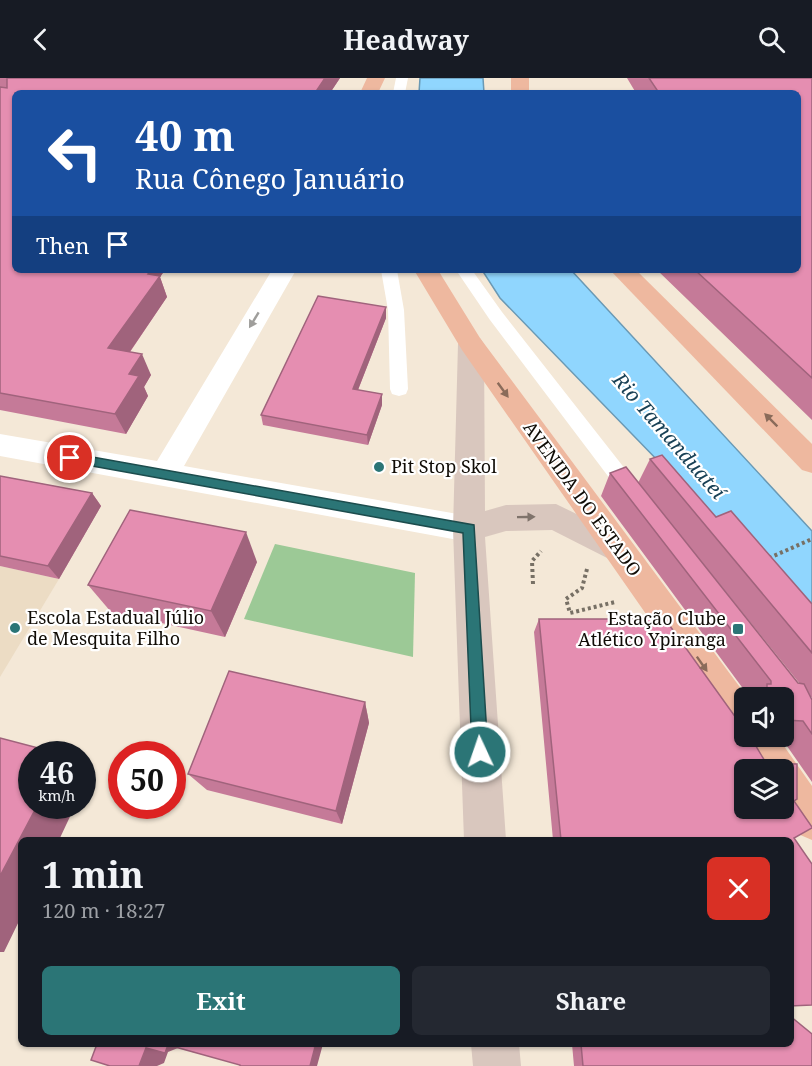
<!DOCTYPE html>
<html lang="en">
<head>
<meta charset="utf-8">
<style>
  :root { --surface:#171b24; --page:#242831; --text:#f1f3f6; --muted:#9ea1a6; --accent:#2b7576 }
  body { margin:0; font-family:"Noto Serif",serif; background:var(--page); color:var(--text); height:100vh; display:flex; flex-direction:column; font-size:22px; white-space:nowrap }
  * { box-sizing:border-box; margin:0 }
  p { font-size:20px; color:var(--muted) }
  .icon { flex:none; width:33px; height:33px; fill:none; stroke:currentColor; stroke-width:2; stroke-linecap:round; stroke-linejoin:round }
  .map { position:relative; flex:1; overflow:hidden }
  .side { position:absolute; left:18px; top:759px; width:776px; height:210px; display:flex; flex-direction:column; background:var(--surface); border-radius:9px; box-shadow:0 2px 4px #0004 }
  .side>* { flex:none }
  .top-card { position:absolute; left:12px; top:12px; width:789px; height:183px; border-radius:9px; box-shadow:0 2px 4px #0004; background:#1a4fa0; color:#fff; overflow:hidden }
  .buttons { position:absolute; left:734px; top:609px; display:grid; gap:12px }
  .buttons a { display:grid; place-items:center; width:60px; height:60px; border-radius:9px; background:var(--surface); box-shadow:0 2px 4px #0004; font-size:30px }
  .speed { position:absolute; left:18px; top:663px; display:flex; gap:12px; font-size:30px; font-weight:700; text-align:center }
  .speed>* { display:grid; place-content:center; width:78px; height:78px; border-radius:50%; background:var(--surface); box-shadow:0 2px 4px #0004; line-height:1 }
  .speed small { font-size:15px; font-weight:400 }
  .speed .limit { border:9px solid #d22; background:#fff; color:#111 }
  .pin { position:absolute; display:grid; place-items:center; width:51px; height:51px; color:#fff; margin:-26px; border:3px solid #fff; border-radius:50%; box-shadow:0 2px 6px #0007 }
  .me { position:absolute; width:66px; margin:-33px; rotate:357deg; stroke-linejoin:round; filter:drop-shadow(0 0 4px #0008) }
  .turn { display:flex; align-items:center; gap:21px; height:126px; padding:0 24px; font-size:27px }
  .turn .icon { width:78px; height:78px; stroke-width:2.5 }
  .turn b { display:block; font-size:42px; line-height:51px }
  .then { display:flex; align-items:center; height:57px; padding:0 24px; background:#0003; gap:12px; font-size:22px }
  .round { display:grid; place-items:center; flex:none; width:63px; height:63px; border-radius:9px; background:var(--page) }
  .head { display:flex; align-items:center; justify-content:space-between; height:102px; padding:0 24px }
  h1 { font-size:36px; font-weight:700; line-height:45px }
  .button { display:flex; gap:12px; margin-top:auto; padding:12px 24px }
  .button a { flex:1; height:69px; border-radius:9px; background:var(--accent); color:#fff; font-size:24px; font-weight:700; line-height:69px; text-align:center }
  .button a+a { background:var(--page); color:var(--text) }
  header { display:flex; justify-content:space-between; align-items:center; height:78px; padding:0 24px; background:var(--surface); font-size:27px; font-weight:700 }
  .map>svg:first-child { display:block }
  .built { fill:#ecdcc4 }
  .green { fill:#9cc996 }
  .water { fill:#90d6fe; stroke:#6a99b4; stroke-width:1.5 }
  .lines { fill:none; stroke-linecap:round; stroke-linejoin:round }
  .path { stroke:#777065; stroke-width:4; stroke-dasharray:3 3; stroke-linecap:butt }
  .service { fill:#fff; fill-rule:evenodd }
  .minor { fill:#fff; fill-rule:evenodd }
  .secondary { fill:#d9c7be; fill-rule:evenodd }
  .trunk { fill:#eeb89f; fill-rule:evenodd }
  .wall { fill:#c57a98 }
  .shaded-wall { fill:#a0637c }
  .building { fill:#e58eb1; stroke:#a0637c; stroke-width:1.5; fill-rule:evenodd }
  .oneway { fill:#9f9e9b }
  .oneway2 { fill:#8a6b5a }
  .oneway3 { fill:#7f736b }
  .route { fill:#2b7576; stroke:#1c4c4d; stroke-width:1.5 }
  .poi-dot { fill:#2b7576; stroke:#fff; stroke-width:2 }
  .labels { text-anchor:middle; stroke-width:4.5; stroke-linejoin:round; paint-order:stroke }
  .poi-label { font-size:18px; fill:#100c06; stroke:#fff; text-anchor:start }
  .street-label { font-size:18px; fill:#100c06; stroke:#fff }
  .water-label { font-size:20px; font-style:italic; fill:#194156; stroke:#fff }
</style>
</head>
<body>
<header><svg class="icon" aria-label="back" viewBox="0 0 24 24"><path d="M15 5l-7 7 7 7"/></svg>Headway<svg class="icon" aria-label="search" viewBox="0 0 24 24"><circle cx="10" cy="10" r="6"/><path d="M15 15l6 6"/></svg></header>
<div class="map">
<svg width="812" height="988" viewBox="0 0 812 988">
  <rect width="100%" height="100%" fill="#f4e8d7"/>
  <path class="built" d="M0,488L59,501L0,599Z"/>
  <path class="green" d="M275,466L415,495L413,579L244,541Z"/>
  <g class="water">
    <path d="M420,0H483L484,15H419Z"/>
    <path d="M482,192H571L812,453V563L663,388L500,220Z"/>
  </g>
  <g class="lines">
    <g class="path">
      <path d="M769,480L812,461"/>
      <path d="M587,491L582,510L566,521L570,535L615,524"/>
      <path d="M533,506L532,483L541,473"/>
    </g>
    <g class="service">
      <path d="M396,0H408L405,15H393Z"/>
      <path d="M381,192H397L404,232L408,311L406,316L399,318L392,316L390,311L388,232Z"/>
      <path d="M456,192H472L502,234L640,410L643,416L640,422L633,424L626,422L490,242Z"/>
    </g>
    <path class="minor" d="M272,192H296L184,388L469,438L480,442L485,451L480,460L469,464L0,378V356L157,383Z"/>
    <g class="secondary">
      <path d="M471,257L480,260L484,266L485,433L506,427L556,426L628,461L633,471L628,481L617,485L552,452L506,453L485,459L506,762H464L453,451L458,266L462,260Z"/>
      <path d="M471,966H519L521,988H473Z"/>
    </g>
    <g class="trunk">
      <path d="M367,0H385L378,15H360Z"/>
      <rect x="511" y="0" width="18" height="15"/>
      <path d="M414,192H438L480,260L748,620H744V658H777L812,708V762L798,756L780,730H783V692H753L735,660L731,658L462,272Z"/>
      <path d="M610,192H636L812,366V395L802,392Z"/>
    </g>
  </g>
  <g class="wall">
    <path d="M0,0H340L330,15H15V192H165L160,199L167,219L130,274L151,297L144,309L148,318L126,356L0,332Z"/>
    <path d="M627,0H812V342L657,192H798V15H636Z"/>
    <path d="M386,229V240L358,312L382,316V327L368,367L263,347L261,337Z"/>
    <path d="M650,381L812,526V620L810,618L812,622V704L780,658H783V620H750L601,418L610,395L798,605L800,606L638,405Z"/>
    <path d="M0,398L92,415L101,428L59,501L0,488Z"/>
    <path d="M257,484L225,559L111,534L88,507Z"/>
    <path d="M539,541L743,650L766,685L794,723L790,762H553L534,554Z"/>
    <path d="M365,624L369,645L342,746L207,712L188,696Z"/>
    <path d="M572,966H790L812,988H574Z"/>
  </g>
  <g class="shaded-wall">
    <path d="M325,0H340L330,15H315Z"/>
    <path d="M144,192H165L160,199L167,219L118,291L108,270Z"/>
    <path d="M386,229V240L354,322L353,311Z"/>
    <path d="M142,276L151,297L144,309L148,318L126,356L115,336L129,296Z"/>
    <path d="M382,316V327L368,367L367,357Z"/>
    <path d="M92,415L101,428L59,501L48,488Z"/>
    <path d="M246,454L257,484L225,559L211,533Z"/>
    <path d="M365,624L369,645L342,746L336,733Z"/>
    <path d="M82,689L92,694L82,713Z"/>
    <path d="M37,728H75L59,762H21V839L4,874H0V798Z"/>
    <path d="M157,966H188L168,974L164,985L157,988H139L146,970Z"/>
    <path d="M312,966H323L317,988H310Z"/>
  </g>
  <g class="building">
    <path d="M7,0H325L315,15H256L240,13L238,15H15V192H151L148,196L160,198L108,270L142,276L129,296L139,298L115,336L0,315V9L7,10Z"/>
    <path d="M649,0H812V300L695,192H798V15H659Z"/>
    <path d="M318,218L386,229L353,311L382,316L367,357L261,337Z"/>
    <path d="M662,377L716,439L731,433L812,526V575L650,381Z"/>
    <path d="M626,389L798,605L804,606L812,622V656L803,643L783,642V620H767V606H771V603L610,395Z"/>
    <path d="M0,398L92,415L48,488L0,478Z"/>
    <path d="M130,432L246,454L211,533L88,507Z"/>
    <path d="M539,541H665L744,651V658H750L766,685L797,686V721L794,723L812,749V750L794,760L812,786V927L790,928V762H561ZM744,692H783V730H744Z"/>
    <path d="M229,593L365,624L336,733L188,696Z"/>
    <path d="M0,660L61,676H32V728H37L0,798Z"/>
    <path d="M790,938L812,956V988H583L581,966H790Z"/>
    <path d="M97,966H312L311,967L315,969L310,988H240V987L168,967L165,975L146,970L139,988H110L91,982Z"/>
  </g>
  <defs><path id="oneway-solid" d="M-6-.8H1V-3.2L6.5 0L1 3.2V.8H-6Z" transform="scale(1.5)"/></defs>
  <use class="oneway" href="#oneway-solid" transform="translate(254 242) rotate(121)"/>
  <g class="oneway2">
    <use href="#oneway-solid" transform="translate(503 312) rotate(54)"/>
    <use href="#oneway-solid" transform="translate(771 342) rotate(-135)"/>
    <use href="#oneway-solid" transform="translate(702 586) rotate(55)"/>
  </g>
  <use class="oneway3" href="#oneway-solid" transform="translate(526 439) rotate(-1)"/>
  <path class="route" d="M70,375L474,447L488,674L486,680L480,682L475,680L472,674L463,455L70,384L64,380Z"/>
  <g class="poi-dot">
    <circle cx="379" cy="389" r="6"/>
    <circle cx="15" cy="550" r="6"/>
    <rect x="732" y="545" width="12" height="12" rx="3"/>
  </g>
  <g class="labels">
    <g class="poi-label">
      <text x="391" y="395">Pit Stop Skol</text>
      <text x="27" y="546">Escola Estadual Júlio<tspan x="27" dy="21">de Mesquita Filho</tspan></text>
      <text x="726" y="547" text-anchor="end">Estação Clube<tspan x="726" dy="21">Atlético Ypiranga</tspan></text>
    </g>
    <g class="street-label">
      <text transform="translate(582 421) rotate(54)" y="6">AVENIDA DO ESTADO</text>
    </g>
    <g class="water-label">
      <text transform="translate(669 358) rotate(49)" y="7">Rio Tamanduateí</text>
    </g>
  </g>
</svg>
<div class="buttons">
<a><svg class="icon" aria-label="sound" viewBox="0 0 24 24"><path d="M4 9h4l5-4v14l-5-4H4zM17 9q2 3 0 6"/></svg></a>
<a><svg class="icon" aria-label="layers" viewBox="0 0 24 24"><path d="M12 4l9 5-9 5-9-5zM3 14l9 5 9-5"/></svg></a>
</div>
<div class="speed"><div>46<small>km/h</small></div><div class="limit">50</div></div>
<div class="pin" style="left:70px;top:380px;background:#d93025"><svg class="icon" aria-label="arrive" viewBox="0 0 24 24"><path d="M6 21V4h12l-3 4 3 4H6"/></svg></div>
<svg class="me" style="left:480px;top:674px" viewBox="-20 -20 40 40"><circle r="17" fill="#2b7576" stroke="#fff" stroke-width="3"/><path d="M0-11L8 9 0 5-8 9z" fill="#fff"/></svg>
<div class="top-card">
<div class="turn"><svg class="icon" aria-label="left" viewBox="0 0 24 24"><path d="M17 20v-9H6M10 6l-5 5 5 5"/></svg><div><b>40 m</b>Rua Cônego Januário</div></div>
<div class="then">Then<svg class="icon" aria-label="arrive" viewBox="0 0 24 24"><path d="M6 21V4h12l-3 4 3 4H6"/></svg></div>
</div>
<section class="side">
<div class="head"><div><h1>1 min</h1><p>120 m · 18:27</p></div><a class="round" style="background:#d93025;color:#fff"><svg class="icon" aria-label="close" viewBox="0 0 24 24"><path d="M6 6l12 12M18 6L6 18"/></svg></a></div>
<div class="button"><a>Exit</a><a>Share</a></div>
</section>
</div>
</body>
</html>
